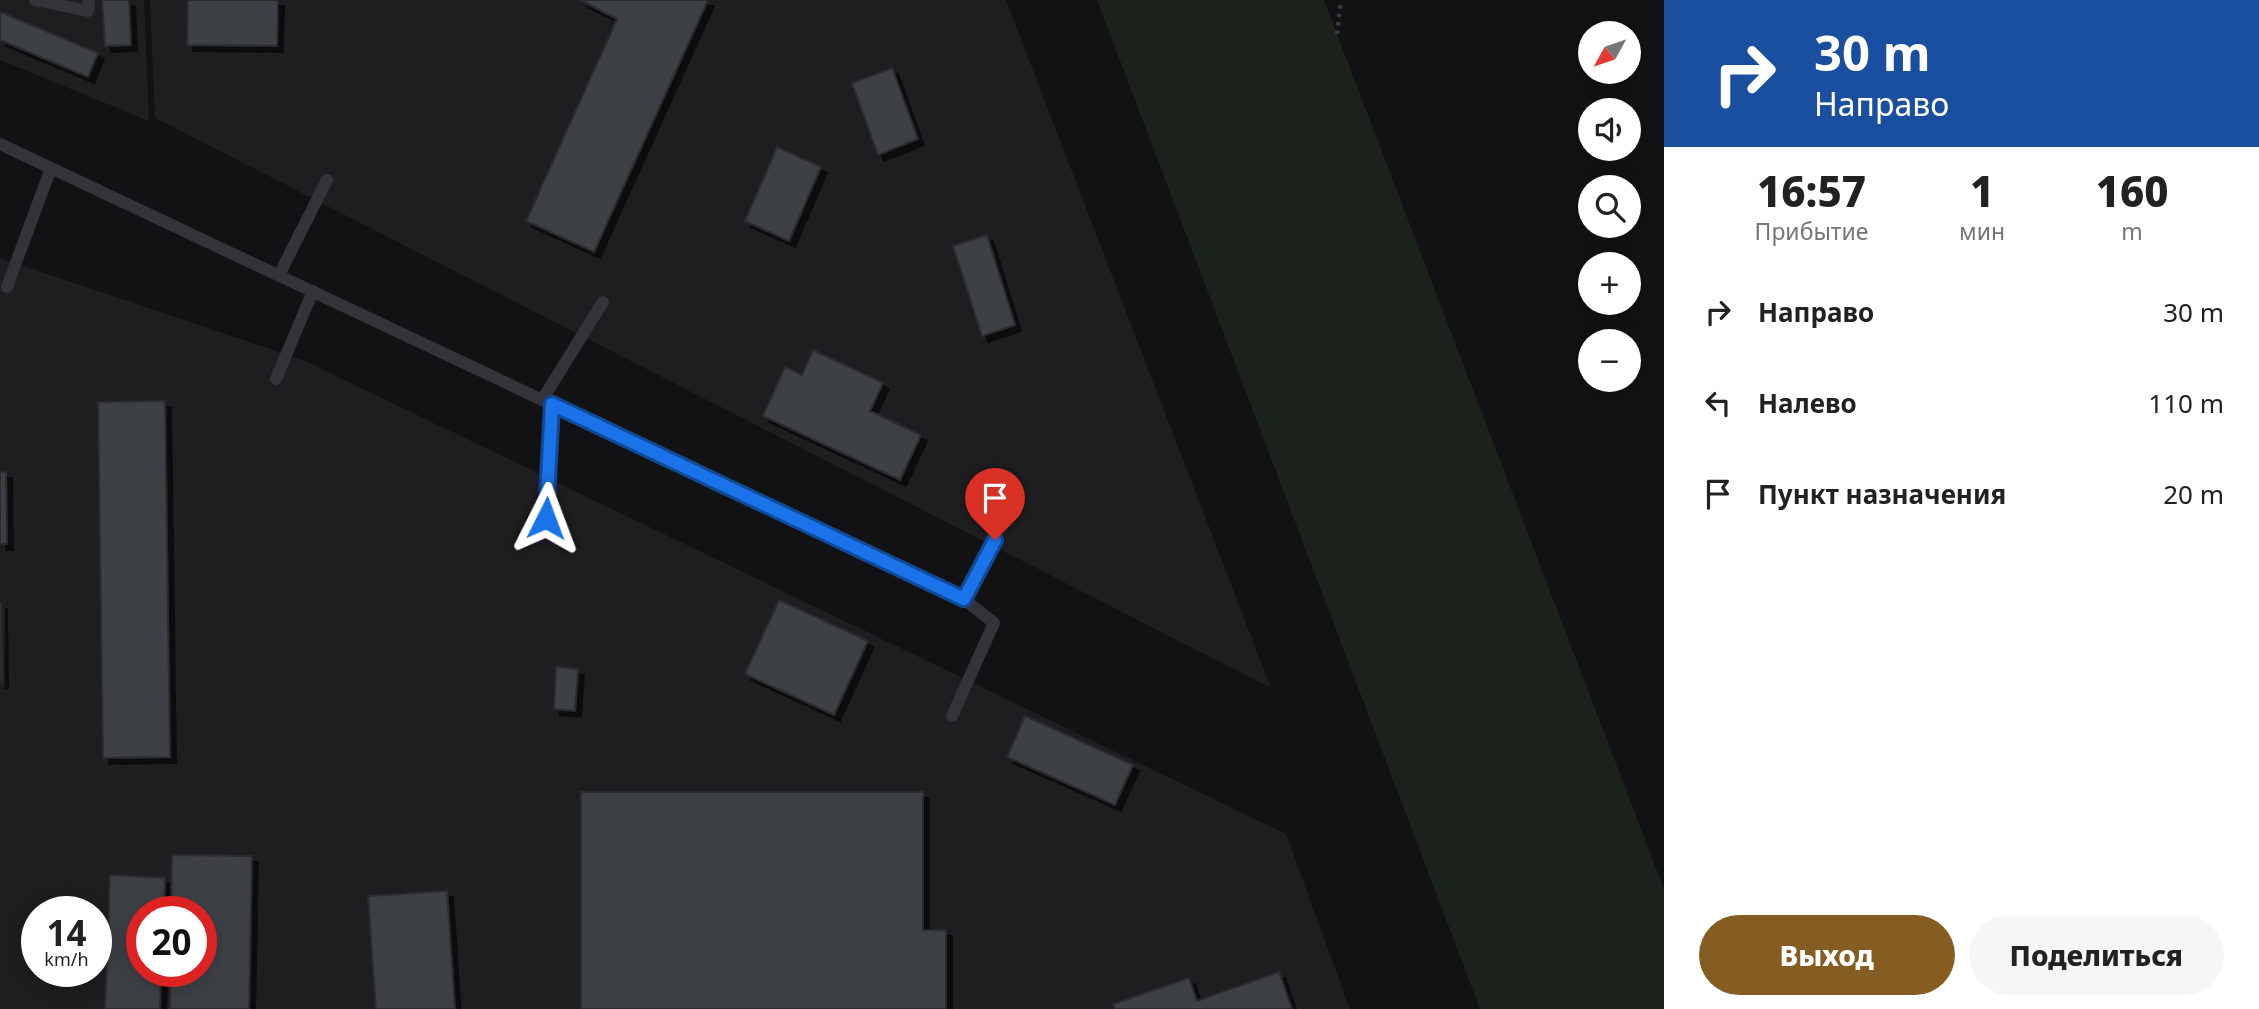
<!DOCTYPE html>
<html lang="ru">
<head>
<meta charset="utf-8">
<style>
  :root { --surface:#fff; --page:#f6f6f6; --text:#222; --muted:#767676; --accent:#855d22 }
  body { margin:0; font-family:"Noto Sans",sans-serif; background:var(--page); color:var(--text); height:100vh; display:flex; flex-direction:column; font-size:26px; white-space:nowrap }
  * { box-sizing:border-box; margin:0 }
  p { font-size:23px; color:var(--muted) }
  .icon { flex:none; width:38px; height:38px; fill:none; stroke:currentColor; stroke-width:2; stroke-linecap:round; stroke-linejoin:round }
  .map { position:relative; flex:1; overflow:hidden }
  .side { display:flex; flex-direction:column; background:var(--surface); width:595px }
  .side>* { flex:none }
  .banner { background:#1a4fa0; color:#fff; overflow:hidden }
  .needle { width:46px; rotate:230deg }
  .buttons { position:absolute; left:1578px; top:21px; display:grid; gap:14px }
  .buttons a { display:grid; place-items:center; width:63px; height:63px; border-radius:50%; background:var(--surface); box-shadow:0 4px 18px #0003; font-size:35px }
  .speed { position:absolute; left:21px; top:896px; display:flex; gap:14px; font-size:35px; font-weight:700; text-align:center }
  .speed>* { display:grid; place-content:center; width:91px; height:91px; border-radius:50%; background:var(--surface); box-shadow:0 4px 18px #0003; line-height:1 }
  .speed small { font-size:18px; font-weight:400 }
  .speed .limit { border:10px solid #d22; background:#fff; color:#111 }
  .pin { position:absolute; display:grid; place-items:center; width:60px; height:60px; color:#fff; margin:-72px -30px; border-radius:50% 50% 50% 0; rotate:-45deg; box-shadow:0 0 7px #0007 }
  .pin .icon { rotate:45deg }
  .me { position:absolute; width:77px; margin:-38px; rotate:3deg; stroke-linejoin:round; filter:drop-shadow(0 0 5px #0008) }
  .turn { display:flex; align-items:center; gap:24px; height:147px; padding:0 35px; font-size:32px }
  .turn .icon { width:91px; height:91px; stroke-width:2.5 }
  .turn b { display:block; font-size:49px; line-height:60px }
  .eta { display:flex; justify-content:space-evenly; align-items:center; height:119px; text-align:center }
  .eta b { font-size:42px; font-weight:800; line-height:49px }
  .cta { display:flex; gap:14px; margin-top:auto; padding:14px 35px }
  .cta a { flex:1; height:80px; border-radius:42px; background:var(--accent); color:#fff; font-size:28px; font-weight:800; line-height:80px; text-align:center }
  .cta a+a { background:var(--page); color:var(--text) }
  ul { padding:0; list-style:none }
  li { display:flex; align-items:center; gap:21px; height:91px; padding:0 35px }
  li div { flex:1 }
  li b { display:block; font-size:26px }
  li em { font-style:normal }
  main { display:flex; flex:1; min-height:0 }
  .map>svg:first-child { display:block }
  .built { fill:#1e1e21; fill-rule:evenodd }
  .green { fill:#1a221b }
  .building { fill:#3e3f44; stroke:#2c2c30; stroke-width:2; filter:url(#shadow) }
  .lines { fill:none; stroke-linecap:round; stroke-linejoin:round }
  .path { stroke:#393b40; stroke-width:4.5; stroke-dasharray:3.5 5; stroke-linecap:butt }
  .lane { stroke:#333439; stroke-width:12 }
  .route-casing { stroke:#114b97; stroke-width:18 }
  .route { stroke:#1a73e8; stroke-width:12 }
</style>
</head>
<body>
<main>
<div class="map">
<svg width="1664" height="1009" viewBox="0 0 1664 1009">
  <defs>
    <filter id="shadow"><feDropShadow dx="6" dy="6" stdDeviation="0" flood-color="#0009"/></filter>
  </defs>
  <rect width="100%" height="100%" fill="#121214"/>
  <g class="built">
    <path d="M0,0H144L149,121L0,60Z"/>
    <path d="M150,0H1006L1271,688L155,118Z"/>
    <path d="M0,258L303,360L1286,834L1350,1009H0ZM37,912H96V971H37ZM142,912H201V971H142Z"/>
  </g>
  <path class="green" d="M1097,0H1324L1664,889V1009H1480Z"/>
  <g class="building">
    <path d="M102,0H129L131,45L105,46Z"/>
    <path d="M188,0H278L277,46L187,45Z"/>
    <path d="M708,0L594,252L526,221L617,19L580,0Z"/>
    <path d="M0,12L98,53L88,77L0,40Z"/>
    <path d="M892,68L918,139L878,155L852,83Z"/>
    <path d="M777,147L821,167L789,241L745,221Z"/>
    <path d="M987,235L1015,325L982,336L953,246Z"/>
    <path d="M813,350L883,383L870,411L921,435L900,480L763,416L785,367L802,375Z"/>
    <path d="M165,401L170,757L103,758L98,402Z"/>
    <path d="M0,472H6L7,544H0Z"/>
    <path d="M779,600L868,641L834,715L745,674Z"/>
    <path d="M0,603H1L2,682H0Z"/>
    <path d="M556,667L578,669L575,711L554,709Z"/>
    <path d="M1025,716L1133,765L1115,805L1007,757Z"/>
    <path d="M581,792H923V930H946V1009H581Z"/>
    <path d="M172,855L252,856L249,1009H170V971H201V912H171Z"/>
    <path d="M110,875L165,878L164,912H142V971H161L160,1009H105Z"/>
    <path d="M447,891L455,1009H376L368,896Z"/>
    <path d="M1279,972L1292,1009H1115L1113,1004L1189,978L1197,1001Z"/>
  </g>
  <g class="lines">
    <path class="path" d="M1337,34L1341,0"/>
    <g class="lane">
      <path d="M35,0L88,11L89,0"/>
      <path d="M0,144L964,599L994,623L952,716"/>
      <path d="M279,275L327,180"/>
      <path d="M7,287L51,168"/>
      <path d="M276,379L313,291"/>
      <path d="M542,400L603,302"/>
      <path d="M546,518L552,404"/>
      <path d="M964,599L995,540"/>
    </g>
  </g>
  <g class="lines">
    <defs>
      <path id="route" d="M546,518L552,404L964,599L995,540"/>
    </defs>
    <use href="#route" class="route-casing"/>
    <use href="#route" class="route"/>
  </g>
</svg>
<div class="buttons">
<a><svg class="needle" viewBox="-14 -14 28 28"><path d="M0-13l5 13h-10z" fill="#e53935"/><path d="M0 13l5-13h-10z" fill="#767676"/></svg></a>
<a><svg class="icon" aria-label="sound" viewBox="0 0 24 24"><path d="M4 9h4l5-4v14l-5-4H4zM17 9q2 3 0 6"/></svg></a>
<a><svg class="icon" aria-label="search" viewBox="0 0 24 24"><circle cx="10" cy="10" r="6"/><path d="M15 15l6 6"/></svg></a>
<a>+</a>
<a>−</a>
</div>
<div class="speed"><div>14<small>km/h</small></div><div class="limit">20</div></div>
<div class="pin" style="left:995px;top:540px;background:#d93025"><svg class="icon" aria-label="arrive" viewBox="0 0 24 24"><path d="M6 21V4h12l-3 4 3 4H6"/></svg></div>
<svg class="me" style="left:546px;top:518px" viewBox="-20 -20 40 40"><path d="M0-17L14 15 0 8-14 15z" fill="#1a73e8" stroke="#fff" stroke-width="4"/></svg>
</div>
<section class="side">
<div class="banner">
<div class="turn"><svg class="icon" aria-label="right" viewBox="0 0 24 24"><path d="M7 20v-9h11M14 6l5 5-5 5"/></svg><div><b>30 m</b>Направо</div></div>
</div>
<div class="eta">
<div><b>16:57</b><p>Прибытие</p></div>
<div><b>1</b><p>мин</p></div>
<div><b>160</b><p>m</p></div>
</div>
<ul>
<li><svg class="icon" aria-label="right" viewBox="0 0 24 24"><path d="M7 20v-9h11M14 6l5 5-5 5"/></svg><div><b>Направо</b></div><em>30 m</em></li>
<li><svg class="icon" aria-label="left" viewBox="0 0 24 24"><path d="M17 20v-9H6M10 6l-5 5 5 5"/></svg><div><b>Налево</b></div><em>110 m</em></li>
<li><svg class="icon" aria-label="arrive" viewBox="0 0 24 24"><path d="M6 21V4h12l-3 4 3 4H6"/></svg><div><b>Пункт назначения</b></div><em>20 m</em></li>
</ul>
<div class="cta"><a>Выход</a><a>Поделиться</a></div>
</section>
</main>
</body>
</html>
